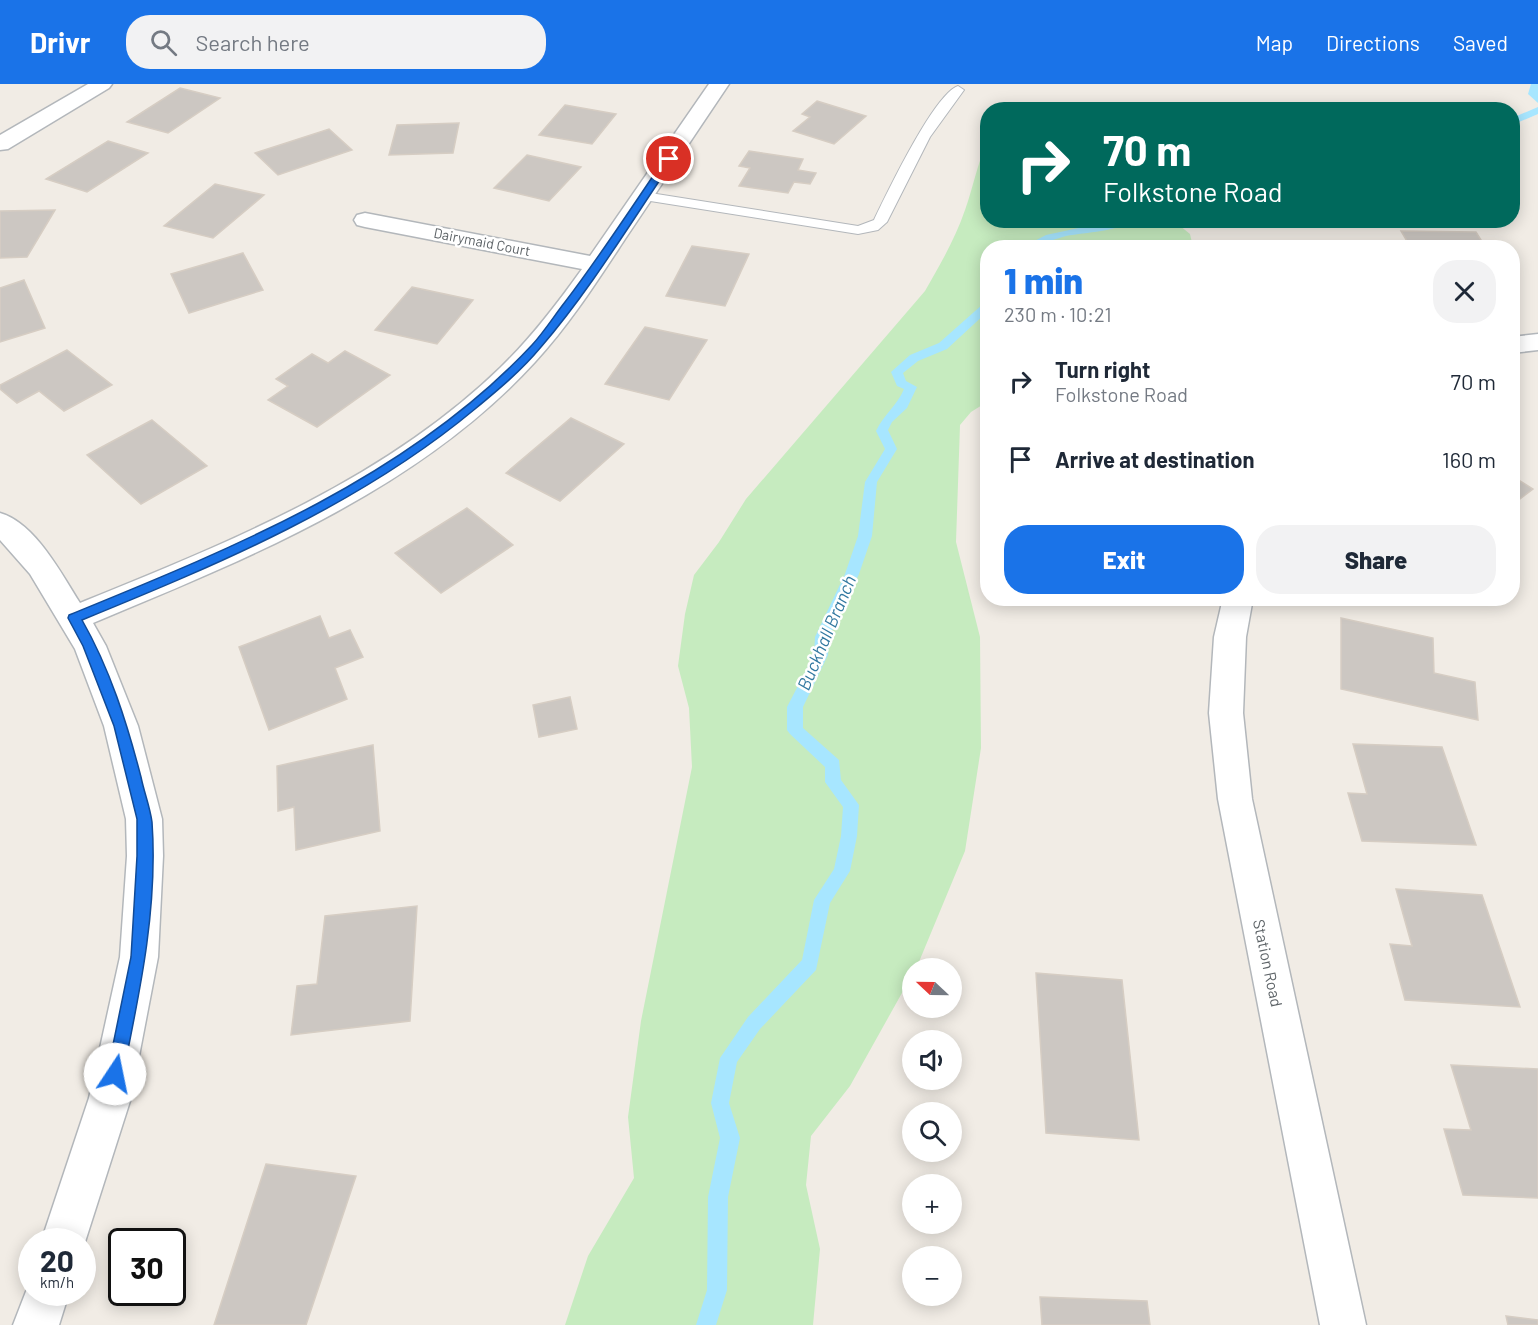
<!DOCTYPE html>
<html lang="en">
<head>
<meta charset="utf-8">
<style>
  :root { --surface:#fff; --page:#f2f2f3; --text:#1f2937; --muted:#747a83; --accent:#1a73e8 }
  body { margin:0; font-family:Barlow,sans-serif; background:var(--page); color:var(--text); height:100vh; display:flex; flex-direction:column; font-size:22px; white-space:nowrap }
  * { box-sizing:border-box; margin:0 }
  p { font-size:20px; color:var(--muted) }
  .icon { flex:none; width:33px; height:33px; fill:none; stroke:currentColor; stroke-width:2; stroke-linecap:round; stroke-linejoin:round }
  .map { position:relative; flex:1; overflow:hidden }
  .drawer { position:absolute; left:980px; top:156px; width:540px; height:366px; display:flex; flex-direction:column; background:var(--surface); border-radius:24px; box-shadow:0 3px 15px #0003 }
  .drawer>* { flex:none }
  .guide { position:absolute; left:980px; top:18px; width:540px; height:126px; border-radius:24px; box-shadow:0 3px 15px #0003; background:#00695c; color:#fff; overflow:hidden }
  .needle { width:39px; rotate:292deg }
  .controls { position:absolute; left:902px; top:874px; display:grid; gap:12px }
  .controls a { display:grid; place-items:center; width:60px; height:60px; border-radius:50%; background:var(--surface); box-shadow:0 3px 15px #0003; font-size:30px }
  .speed { position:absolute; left:18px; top:1144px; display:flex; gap:12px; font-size:30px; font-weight:700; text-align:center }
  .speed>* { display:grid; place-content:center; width:78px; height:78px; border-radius:50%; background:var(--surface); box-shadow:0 3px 15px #0003; line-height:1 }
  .speed small { font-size:15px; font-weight:400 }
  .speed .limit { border:3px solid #111; border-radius:9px; background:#fff; color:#111 }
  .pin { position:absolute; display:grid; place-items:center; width:51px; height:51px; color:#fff; margin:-26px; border:3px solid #fff; border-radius:50%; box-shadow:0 2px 6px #0007 }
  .me { position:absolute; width:66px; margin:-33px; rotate:11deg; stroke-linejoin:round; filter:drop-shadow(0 0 4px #0008) }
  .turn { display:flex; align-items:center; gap:21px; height:126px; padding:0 24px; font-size:27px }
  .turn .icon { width:78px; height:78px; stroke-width:2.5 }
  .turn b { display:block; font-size:42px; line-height:51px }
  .round { display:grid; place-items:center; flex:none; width:63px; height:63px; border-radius:24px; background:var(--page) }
  .summary { display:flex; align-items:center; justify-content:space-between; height:102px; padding:0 24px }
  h1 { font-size:36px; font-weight:800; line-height:45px; color:var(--accent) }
  .cta { display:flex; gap:12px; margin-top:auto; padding:12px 24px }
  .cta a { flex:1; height:69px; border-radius:24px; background:var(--accent); color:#fff; font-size:24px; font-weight:800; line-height:69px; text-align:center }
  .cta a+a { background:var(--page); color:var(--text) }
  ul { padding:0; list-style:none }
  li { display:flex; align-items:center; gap:18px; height:78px; padding:0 24px }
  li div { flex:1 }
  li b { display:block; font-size:22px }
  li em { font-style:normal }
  header { display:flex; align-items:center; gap:36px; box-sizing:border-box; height:84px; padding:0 30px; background:var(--accent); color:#fff }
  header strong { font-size:28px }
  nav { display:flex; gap:33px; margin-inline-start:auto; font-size:21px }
  .search { width:420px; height:54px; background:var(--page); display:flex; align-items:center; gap:15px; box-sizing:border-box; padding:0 21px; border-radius:24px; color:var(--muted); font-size:22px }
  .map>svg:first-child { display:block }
  .green { fill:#c6ebbf }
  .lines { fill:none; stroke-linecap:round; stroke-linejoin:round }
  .stream { fill:#a7e6ff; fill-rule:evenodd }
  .building { fill:#ccc7c2; stroke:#d6cdc3; stroke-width:1.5 }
  .service-casing { stroke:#b3b7bb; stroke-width:2 }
  .minor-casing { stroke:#b3b7bb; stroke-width:3 }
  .service { fill:#fff; fill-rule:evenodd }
  .minor { fill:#fff; fill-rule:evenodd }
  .route { fill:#1a73e8; stroke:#114b97; stroke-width:1.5 }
  .labels { text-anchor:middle; stroke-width:5; stroke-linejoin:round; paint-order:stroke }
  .far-street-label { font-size:14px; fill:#5d6367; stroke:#fff }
  .street-label { font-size:16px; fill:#5d6367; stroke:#fff }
  .water-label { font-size:18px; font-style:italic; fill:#3178a0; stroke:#fff }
</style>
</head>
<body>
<header>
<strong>Drivr</strong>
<div class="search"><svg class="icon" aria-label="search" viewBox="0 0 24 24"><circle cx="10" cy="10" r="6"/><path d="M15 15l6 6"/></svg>Search here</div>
<nav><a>Map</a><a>Directions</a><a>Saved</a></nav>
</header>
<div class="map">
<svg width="1538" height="1241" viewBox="0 0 1538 1241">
  <rect width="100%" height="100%" fill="#f1ece5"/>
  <path class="green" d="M987,59V136L1174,137L1190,150L1193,163L987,164V318L971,328L960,341L956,458L980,553L981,664L965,767L916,885H912V891L850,1002L811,1052L806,1101L820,1165L813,1241H565L588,1172L634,1094L628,1033L641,937L692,683L689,624L678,582L685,530L694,491L719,458L746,415L925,207C940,181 955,155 965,126C973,104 977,80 987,59Z"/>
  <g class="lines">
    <g class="stream">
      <path d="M1531,0H1538V19L1528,10Z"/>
      <path d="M1538,23V30L1512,41V34Z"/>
      <path d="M1116,136H1134C1116,148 1087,148 1066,152C1050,156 1037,164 1021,164L1046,151Z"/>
      <path d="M987,219V228L947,265L918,277L903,289L906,297L917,303L907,324L892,338L888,346L897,365L877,398L872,452L859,490L829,553L828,571L803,623V644L839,676L841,696L859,721L857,752L850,787L830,819L816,886L760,945L737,978L729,1019L740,1054L728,1113L727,1206L716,1241H696L707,1206L708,1113L720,1054L711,1019L720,974L748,933L802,876L814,816L834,785L841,752L843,723L825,698V683L790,650L787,646V623L814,571L815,553L845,490L858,452L865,398L885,365L876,347C884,330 897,322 904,305L897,302L891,288L910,271L939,259L983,220Z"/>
    </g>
  </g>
  <g class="building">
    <path d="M180,4L220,14L168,49L127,38Z"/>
    <path d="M817,17L866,32L834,60L793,47L810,33L802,30Z"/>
    <path d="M565,21L616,30L592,60L539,51Z"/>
    <path d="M459,39L453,69L389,71L397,41Z"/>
    <path d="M329,45L352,66L278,91L255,69Z"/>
    <path d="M108,57L148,69L87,108L46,95Z"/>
    <path d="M749,67L803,75L798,86L816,89L810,100L794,98L788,109L739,102L750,84L739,82Z"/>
    <path d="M527,71L581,83L549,117L494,104Z"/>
    <path d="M215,100L264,111L213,154L164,142Z"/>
    <path d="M55,126L27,173L0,174V127Z"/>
    <path d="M1401,147L1476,148L1486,164H1411Z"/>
    <path d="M692,162L749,170L725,222L666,212Z"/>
    <path d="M243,169L263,206L189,229L171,190Z"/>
    <path d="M24,196L45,244L0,258V204Z"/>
    <path d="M412,203L473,216L437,260L375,246Z"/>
    <path d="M645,243L707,256L669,316L605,300Z"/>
    <path d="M67,266L112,301L64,327L39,307L17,319L0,305V301Z"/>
    <path d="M345,267L390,291L317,343L268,316L288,302L276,295L312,270L328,279Z"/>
    <path d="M571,334L624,360L560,417L506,389Z"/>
    <path d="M152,336L207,382L141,420L87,371Z"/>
    <path d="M1512,392L1533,405L1512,421Z"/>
    <path d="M467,424L513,461L441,509L395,469Z"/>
    <path d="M320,532L329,554L350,546L363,573L335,584L347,615L269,646L239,563Z"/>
    <path d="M1341,534L1433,554L1434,589L1475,598L1478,636L1341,605Z"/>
    <path d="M570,613L577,645L539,653L533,621Z"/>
    <path d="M1353,660L1442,663L1476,761L1362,757L1348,709L1367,710Z"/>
    <path d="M373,661L380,747L296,766L294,723L278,727L277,682Z"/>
    <path d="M1396,805L1482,811L1520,923L1405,916L1390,860L1412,862Z"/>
    <path d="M417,822L410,937L291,951L297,902L317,900L325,832Z"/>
    <path d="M1036,889L1122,896L1139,1056L1046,1049Z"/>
    <path d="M1451,981L1538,985V1114L1463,1111L1444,1045L1471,1046Z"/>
    <path d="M266,1080L356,1092L306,1241H214Z"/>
    <path d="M1040,1213L1147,1217L1150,1241H1042Z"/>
    <path d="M1506,1232L1538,1236V1241H1508Z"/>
  </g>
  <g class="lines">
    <defs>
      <path id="service" d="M958,2L964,6L930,53L887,138L878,146L858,150L644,116L637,112L644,108L858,142L874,136C886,111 934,10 958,2Z"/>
      <g id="minor">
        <path d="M88,0H112L109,4L8,65L0,66V51Z"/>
        <path d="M709,0H729C694,52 660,103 625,155C598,196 570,240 535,278C418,406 249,474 93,539L106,562L138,642L162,735L163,772L158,873L131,1014L85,1158L82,1164V1158H41L89,1014L120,873L127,772L126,735L104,642L75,565L30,490L0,456V429C35,439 61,489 80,519C228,459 385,396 501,283C532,253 557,220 582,185L365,143L357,141L354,136L357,131L365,129L590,172Z"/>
        <path d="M1538,250V266L1512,269V253Z"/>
        <path d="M1223,514H1253L1246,553L1243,629L1252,715L1366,1241H1320L1218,715L1209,629L1214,553Z"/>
        <path d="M32,1192V1209H69L59,1241H13Z"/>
      </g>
    </defs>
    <use href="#service" class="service-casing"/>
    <use href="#minor" class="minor-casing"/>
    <use href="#service" class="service"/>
    <use href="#minor" class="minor"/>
  </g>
  <path class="route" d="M666,73L674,75C631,138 591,205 541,263C521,287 498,306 475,325C360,421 219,480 82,536C110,585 127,639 141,693C144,708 150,723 152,738C158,823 140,907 123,990L121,996L115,999L109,996L107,990L131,873L137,772V735L114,642L83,562L68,534L69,531C233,464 409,393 532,261C544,248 554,232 565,218C601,171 633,121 666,73Z"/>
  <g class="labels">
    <g class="far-street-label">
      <text transform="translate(482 158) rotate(11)" y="5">Dairymaid Court</text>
    </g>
    <g class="street-label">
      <text transform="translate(1268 879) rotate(78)" y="6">Station Road</text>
    </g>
    <g class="water-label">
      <text transform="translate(827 549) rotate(-67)" y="6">Buckhall Branch</text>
    </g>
  </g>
</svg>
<div class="controls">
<a><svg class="needle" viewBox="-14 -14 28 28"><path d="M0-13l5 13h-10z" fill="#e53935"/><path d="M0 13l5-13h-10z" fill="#747a83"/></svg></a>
<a><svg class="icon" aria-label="sound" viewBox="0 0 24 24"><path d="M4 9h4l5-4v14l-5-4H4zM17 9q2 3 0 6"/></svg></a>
<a><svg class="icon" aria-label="search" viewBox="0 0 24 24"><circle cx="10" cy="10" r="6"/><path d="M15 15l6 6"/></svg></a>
<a>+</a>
<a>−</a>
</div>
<div class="speed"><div>20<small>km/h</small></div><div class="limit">30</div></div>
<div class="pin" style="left:669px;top:75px;background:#d93025"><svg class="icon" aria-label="arrive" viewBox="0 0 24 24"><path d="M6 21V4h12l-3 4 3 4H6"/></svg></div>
<svg class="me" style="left:115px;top:990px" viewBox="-20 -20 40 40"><circle r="19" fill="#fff"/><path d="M0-13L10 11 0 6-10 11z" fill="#1a73e8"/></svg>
<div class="guide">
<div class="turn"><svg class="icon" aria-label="right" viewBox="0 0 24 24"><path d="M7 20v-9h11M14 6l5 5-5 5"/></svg><div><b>70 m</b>Folkstone Road</div></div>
</div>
<section class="drawer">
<div class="summary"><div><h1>1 min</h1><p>230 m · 10:21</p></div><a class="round"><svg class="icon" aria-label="close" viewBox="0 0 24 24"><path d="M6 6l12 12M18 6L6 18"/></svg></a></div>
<ul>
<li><svg class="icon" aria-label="right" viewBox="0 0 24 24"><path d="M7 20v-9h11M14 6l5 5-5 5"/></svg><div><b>Turn right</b><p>Folkstone Road</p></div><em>70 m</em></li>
<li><svg class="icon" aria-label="arrive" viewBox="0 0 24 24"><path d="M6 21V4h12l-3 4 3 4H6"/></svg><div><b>Arrive at destination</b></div><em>160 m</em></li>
</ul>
<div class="cta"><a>Exit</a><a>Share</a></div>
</section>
</div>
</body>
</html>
